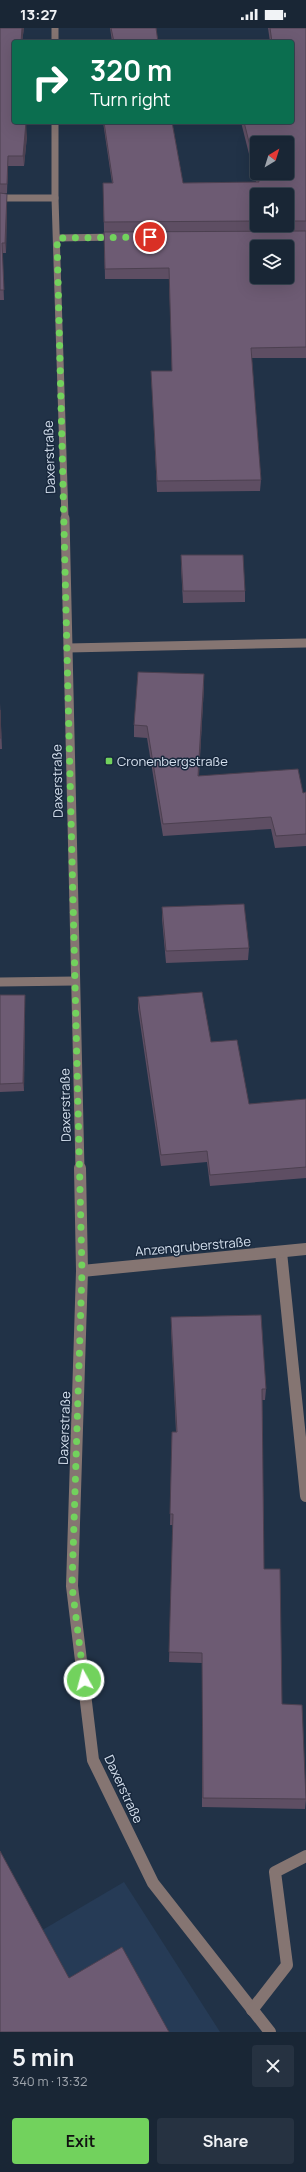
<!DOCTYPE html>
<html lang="en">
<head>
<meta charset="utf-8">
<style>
  :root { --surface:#192635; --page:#263241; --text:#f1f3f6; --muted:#9fa5ad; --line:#374350; --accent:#72d25d }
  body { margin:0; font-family:Manrope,sans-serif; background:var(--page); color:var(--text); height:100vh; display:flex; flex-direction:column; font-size:15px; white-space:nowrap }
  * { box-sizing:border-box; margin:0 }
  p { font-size:13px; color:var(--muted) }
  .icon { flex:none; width:22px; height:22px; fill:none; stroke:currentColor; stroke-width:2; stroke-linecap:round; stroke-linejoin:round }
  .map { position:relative; height:2004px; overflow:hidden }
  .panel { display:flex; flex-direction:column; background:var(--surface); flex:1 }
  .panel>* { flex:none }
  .top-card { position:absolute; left:12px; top:12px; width:282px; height:84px; border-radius:4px; box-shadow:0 4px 16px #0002,0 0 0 1px var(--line); background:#0b6e4f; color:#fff; overflow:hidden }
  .needle { width:26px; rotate:38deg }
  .controls { position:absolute; left:250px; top:108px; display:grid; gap:8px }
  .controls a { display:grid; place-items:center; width:44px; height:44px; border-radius:4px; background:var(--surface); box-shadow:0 4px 16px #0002,0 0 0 1px var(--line); font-size:20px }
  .pin { position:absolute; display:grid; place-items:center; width:34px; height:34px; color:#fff; margin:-17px; border:2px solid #fff; border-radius:50%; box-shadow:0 1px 4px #0007 }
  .me { position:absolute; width:44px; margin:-22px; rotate:353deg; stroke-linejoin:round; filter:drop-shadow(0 0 3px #0008) }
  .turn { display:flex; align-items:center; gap:14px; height:84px; padding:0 12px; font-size:18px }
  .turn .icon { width:52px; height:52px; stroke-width:2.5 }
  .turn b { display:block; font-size:28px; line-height:34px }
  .round { display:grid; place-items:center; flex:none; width:42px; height:42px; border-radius:4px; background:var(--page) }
  .head { display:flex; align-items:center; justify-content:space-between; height:68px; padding:0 12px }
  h1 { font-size:24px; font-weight:700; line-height:30px }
  .cta { display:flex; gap:8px; margin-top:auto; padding:8px 12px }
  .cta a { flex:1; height:46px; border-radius:4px; background:var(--accent); color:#111; font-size:16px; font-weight:700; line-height:46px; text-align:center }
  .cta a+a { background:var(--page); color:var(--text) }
  .status { display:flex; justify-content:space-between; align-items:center; height:28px; padding:0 20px; background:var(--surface); direction:ltr }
  .status svg { height:11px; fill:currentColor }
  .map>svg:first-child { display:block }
  .built { fill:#263b56 }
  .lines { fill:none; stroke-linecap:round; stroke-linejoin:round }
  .minor-far2 { stroke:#857572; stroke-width:7 }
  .minor-far1 { stroke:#857572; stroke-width:9 }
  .minor { stroke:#857572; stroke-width:12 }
  .wall { fill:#5e4e63; fill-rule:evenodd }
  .shaded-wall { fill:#4c4050 }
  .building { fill:#6d5b73; stroke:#4c4050; fill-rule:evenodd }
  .route { stroke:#72d25d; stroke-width:7; stroke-dasharray:0 12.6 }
  .poi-dot { fill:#72d25d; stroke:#18283d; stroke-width:1.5 }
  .labels { text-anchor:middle; stroke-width:3; stroke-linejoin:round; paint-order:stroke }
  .street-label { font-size:13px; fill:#d5e0ee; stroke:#18283d }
  .poi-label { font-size:13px; fill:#d5e0ee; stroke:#18283d; text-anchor:start }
</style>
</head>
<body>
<div class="status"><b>13:27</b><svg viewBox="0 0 49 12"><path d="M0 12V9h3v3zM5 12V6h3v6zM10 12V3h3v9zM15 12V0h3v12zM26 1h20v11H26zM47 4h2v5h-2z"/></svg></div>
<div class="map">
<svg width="306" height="2004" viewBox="0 0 306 2004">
  <rect width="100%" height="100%" fill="#213247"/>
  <path class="built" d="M124,1854L220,2004H0V1927Z"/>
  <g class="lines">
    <g class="minor-far2">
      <path d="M55,0V14"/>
      <path d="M55,94V170L65,491"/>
      <path d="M0,170H55"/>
      <path d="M57,210L117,209"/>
    </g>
    <g class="minor-far1">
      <path d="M65,490L80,1141"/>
      <path d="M68,620L306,615"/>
      <path d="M0,954L75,953"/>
    </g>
    <g class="minor">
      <path d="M80,1140L82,1243L72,1558L93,1732L153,1855L270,2004"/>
      <path d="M281,1224L306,1468"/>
      <path d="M82,1243L306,1221"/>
      <path d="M252,1982L287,1937L275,1844L306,1828"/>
    </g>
  </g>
  <g class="wall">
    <path d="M0,0H24L22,14H14V94L27,108L24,138H8L7,165H2L7,175L6,225H2L4,272H0Z"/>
    <path d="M110,0H156L158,14H112Z"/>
    <path d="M268,0H306V330H251L261,452L260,463L157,464L151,343H172L169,251H105L103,155H112L103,94H172L183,155L256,154L241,94H292V14H270ZM257,167H287V197H257Z"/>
    <path d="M181,527L245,563V574L183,575L181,539Z"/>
    <path d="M204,658L199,748L303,765L306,764V818L275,820L271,801L163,808L147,710L134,709V697Z"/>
    <path d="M0,675L2,721H0Z"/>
    <path d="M162,879L249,920L248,932L166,935L162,891Z"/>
    <path d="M0,967L25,975L24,1063L0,1064Z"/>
    <path d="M138,969L211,1014L249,1076L306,1071V1150L210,1158L207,1134L161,1138L138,981Z"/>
    <path d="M171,1289L266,1361L265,1372H262L264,1541L282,1676L306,1771L305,1781L202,1779V1635L169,1634L173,1497H170L172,1404H176L171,1301Z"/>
  </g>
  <g class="shaded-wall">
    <path d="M22,0H24L22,14H21Z"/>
    <path d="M26,94L27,108L24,138L23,128Z"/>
    <path d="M7,166V175L6,225L5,215Z"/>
    <path d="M204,646V658L198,760V748Z"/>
    <path d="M25,967V975L24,1063L23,1055Z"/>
  </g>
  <g class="building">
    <path d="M0,0H22L21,14H14V94H26L23,128H8L7,156H0Z"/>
    <path d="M111,0H156L158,14H114Z"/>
    <path d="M270,0H306V193H287V167H257V193L104,194L103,155H113L104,94H172L183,155L259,154L244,94H292V14H272ZM257,115H287V145H257Z"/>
    <path d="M0,165L7,166L5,215H2L4,262H0Z"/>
    <path d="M306,203V319L251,320L261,452L157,453L151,343H172L169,240L105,241L104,204ZM257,219H287V249H257Z"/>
    <path d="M181,527H243L245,563H183Z"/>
    <path d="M138,644L204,646L198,748L298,741L303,765L306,764V806L276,808L271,789L163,796L147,698L134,697Z"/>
    <path d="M0,682L1,710H0Z"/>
    <path d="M244,876L249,920L166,923L162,879Z"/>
    <path d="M202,964L211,1014L237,1012L249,1076L306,1071V1139L210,1147L207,1123L161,1127L138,969Z"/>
    <path d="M0,967H25L23,1055L0,1056Z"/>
    <path d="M261,1287L266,1361H262L264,1541H280L282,1676L302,1677L306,1771L203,1770L202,1625L169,1624L173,1486H170L172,1404H177L171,1289Z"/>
    <path d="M0,1823L69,1950L122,1919L169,2004H0Z"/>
  </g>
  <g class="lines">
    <path class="route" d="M84,1652L72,1558L82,1243L57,210L150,209"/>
  </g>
  <rect class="poi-dot" x="105" y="729" width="8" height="8" rx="2"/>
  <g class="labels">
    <g class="street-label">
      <text transform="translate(49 429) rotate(-92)" y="5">Daxerstraße</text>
      <text transform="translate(57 753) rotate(-91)" y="5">Daxerstraße</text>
      <text transform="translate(65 1077) rotate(-91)" y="5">Daxerstraße</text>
      <text transform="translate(193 1218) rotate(-5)" y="5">Anzengruberstraße</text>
      <text transform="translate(64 1400) rotate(-88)" y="5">Daxerstraße</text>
      <text transform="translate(124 1761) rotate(65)" y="5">Daxerstraße</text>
    </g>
    <g class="poi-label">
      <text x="117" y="738">Cronenbergstraße</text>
    </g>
  </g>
</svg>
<div class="controls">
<a><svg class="needle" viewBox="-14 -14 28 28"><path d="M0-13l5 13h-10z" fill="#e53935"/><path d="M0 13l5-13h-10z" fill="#9fa5ad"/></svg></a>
<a><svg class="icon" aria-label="sound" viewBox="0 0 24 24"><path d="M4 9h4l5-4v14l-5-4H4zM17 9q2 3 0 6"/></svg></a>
<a><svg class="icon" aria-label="layers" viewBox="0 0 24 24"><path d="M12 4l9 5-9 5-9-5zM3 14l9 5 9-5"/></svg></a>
</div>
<div class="pin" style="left:150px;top:209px;background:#d93025"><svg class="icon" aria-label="arrive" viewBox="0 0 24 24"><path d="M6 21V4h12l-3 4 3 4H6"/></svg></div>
<svg class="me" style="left:84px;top:1652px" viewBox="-20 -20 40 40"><circle r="17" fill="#72d25d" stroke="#fff" stroke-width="3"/><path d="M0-11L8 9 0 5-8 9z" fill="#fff"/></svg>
<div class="top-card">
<div class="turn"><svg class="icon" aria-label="right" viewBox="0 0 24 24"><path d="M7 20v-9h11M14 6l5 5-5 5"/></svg><div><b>320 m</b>Turn right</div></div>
</div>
</div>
<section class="panel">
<div class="head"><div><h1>5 min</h1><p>340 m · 13:32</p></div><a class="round"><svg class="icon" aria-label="close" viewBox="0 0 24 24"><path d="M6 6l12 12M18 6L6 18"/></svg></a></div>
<div class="cta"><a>Exit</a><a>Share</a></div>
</section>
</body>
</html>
